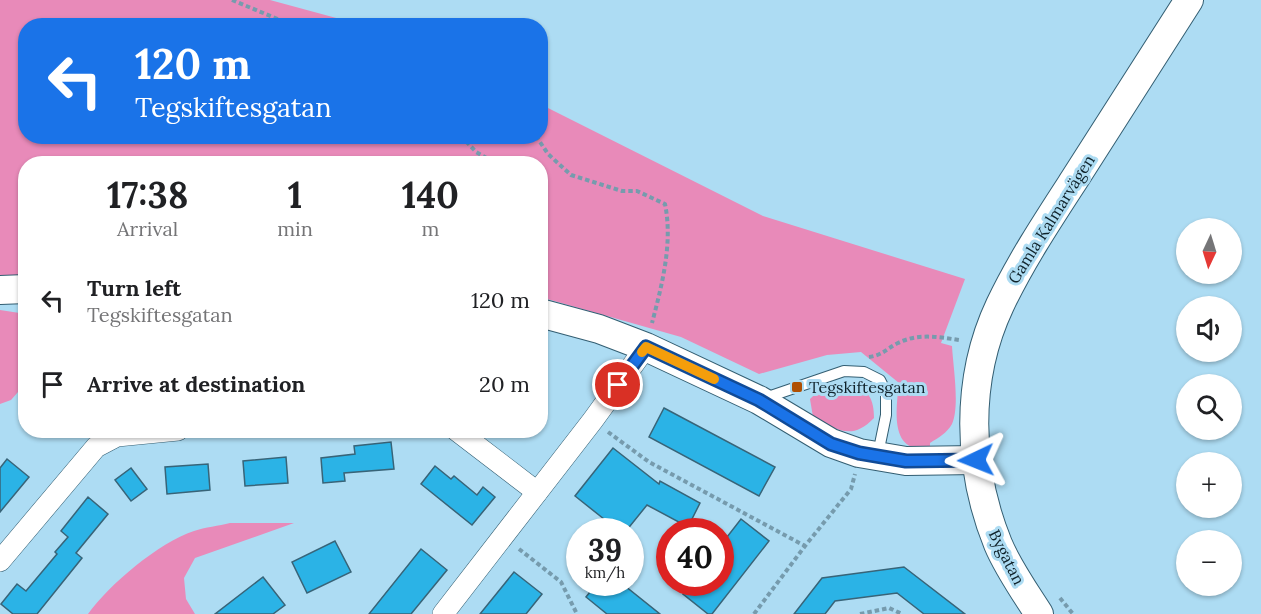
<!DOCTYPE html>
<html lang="en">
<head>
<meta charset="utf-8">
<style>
  :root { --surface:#fff; --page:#f6f6f6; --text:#202124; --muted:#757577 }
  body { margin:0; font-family:Lora,serif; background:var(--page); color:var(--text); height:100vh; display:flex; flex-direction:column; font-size:22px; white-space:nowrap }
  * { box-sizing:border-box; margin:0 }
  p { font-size:20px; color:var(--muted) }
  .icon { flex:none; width:33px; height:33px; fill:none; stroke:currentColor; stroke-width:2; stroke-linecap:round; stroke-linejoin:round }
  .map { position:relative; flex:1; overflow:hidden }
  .side { position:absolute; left:18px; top:156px; width:530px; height:282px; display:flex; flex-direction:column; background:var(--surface); border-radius:24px; box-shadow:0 2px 4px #0004 }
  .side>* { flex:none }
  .top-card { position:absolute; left:18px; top:18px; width:530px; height:126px; border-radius:24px; box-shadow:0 2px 4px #0004; background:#1a73e8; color:#fff; overflow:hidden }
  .needle { width:39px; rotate:184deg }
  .buttons { position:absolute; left:1176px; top:218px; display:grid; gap:12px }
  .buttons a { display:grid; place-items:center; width:66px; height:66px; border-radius:50%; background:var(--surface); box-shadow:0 2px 4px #0004; font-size:30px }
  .speed { position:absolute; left:566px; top:518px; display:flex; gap:12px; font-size:30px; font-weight:700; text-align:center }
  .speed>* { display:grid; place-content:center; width:78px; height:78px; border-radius:50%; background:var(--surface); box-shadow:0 2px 4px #0004; line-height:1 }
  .speed small { font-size:15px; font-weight:400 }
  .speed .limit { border:9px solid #d22; background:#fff; color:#111 }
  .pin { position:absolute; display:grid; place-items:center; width:51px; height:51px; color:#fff; margin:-26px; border:3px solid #fff; border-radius:50%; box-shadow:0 2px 6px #0007 }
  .me { position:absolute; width:66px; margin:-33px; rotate:268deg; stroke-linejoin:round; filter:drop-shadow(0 0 4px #0008) }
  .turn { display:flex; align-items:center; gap:21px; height:126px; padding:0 18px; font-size:27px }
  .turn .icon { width:78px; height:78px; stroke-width:2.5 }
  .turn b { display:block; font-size:42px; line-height:51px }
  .eta { display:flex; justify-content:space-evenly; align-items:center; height:102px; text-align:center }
  .eta b { font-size:36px; font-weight:700; line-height:42px }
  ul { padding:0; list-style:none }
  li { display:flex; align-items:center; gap:18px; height:84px; padding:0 18px }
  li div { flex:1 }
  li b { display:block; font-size:22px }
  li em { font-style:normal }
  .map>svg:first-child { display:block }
  .green { fill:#e88ab9 }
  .building { fill:#2bb3e6; stroke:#386478; stroke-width:1.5 }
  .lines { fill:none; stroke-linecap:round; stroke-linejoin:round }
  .lane-casing { stroke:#335e72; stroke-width:12 }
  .street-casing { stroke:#335e72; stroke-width:22 }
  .secondary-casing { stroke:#335e72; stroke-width:30 }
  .path { stroke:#769bad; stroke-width:4; stroke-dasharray:4.5 3; stroke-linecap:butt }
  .lane { stroke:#fff; stroke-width:10 }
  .street { stroke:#fff; stroke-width:21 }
  .secondary { stroke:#fff; stroke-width:28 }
  .route-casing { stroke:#114b97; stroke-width:15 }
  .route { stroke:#1a73e8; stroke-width:10 }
  .slow { stroke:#f59e0b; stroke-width:10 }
  .poi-dot { fill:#af5003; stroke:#addcf3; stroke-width:2 }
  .labels { text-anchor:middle; stroke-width:6; stroke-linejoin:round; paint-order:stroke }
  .street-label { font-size:16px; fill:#0f222a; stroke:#addcf3 }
  .poi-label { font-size:16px; fill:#0f222a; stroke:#addcf3; text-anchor:start }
</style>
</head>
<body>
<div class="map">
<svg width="1261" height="614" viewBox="0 0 1261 614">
  <rect width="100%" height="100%" fill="#addcf3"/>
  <g class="green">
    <path d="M0,0H270L362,25L26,26V136H540V104L763,216L965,279L941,343L952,346C953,366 960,406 952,424C947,433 938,438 930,443V448C889,455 896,410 899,383L861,352L827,355L759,374L681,337L540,297V164H26L25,276H0Z"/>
    <path d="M0,310L26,314L25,384L11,400L0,404Z"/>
    <path d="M850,385C869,388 874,400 874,418C852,441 837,430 813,417L810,399C820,388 835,387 850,385Z"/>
    <path d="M230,523H294L195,558L184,578L186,599L195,614H88C110,584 158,543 194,531C205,527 219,526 230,523Z"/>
  </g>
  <g class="building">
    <path d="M664,408L775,467L759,496L649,437Z"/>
    <path d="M391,442L394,469L344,473L345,481L323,483L321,458L355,454L354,446Z"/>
    <path d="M613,448L659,484L660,481L700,503L688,527L647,505L626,531H602L609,523L575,496Z"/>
    <path d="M286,457L288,483L245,486L243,461Z"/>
    <path d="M7,459L29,477L0,512V468Z"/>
    <path d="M208,464L210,490L167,494L165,467Z"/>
    <path d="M435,466L451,479L454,476L477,495L483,487L495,497L472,525L421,484Z"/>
    <path d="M131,468L147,489L131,501L115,480Z"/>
    <path d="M88,497L108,514L76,553L82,558L37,614H13L1,604L17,584L26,591L57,554L55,552L68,537L61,531Z"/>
    <path d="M741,519L769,541L712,614H708L683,594L692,582H720V546Z"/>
    <path d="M335,541L351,572L307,593L292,562Z"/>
    <path d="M421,549L447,570L411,614H369Z"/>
    <path d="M904,567L965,614H924L897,593L835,601L825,614H794L822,578Z"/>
    <path d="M514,572L542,594L526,614H480Z"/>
    <path d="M263,577L285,605L273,614H215Z"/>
    <path d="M598,582H620L660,614H607L586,597Z"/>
  </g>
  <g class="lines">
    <defs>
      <path id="lane" d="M765,398L844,371L864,372L880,380L886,392V415L878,454"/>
      <g id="street">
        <path d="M456,430L537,492"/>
        <path d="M0,561L96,447L117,436L178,430"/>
        <path d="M443,614L593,420L646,347"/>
      </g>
      <g id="secondary">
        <path d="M0,290L26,289"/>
        <path d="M540,313L599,329L646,347L759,400L831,443L859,453L906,461L976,460"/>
        <path d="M1039,614C1025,592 1008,568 998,544C967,468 965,379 1000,305C1021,261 1048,220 1074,180C1113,120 1151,60 1189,0"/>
      </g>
    </defs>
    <use href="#lane" class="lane-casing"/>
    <use href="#street" class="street-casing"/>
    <use href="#secondary" class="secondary-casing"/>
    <g class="path">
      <path d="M232,0L280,20L286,26"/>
      <path d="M461,136L476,152L497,164"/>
      <path d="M536,136L548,154L571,175L622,191H637L665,204C673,243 662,285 652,323"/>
      <path d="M521,164L525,162"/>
      <path d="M869,357C883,355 886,349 898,343C918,333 939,337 959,340"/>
      <path d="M608,432L649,462L805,546"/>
      <path d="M519,549L561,582L577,614"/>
      <path d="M1060,598L1073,614"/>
      <path d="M754,614L805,546L851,489L855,474"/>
      <path d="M860,614L889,608L902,614"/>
    </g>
    <use href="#lane" class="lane"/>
    <use href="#street" class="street"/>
    <use href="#secondary" class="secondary"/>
  </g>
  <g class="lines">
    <defs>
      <path id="route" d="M618,385L646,347L759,400L831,444L859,453L906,461L976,460"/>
    </defs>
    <use href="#route" class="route-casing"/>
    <use href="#route" class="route"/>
    <path class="slow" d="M642,352L646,347L714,379"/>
  </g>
  <rect class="poi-dot" x="791" y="381" width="12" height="12" rx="3"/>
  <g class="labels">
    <g class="street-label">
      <text transform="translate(1051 219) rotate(-58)" y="6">Gamla Kalmarvägen</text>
      <text transform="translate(1007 557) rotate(63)" y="6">Bygatan</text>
    </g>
    <g class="poi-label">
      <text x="809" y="393">Tegskiftesgatan</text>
    </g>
  </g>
</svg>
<div class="buttons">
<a><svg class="needle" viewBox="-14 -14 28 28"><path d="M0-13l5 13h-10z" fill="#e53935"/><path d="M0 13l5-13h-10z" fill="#757577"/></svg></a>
<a><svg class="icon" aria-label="sound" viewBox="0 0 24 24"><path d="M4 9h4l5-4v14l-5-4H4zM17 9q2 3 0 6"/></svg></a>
<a><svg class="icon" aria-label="search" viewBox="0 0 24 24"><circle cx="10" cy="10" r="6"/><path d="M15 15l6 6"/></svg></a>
<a>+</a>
<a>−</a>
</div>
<div class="speed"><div>39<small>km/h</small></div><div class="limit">40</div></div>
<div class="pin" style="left:618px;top:385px;background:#d93025"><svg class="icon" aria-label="arrive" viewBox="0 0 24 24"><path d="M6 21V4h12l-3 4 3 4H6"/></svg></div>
<svg class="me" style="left:976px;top:460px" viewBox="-20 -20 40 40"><path d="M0-17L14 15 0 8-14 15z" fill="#1a73e8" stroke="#fff" stroke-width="4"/></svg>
<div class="top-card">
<div class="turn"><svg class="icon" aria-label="left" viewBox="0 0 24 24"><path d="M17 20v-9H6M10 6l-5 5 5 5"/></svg><div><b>120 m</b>Tegskiftesgatan</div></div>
</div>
<section class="side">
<div class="eta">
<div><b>17:38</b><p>Arrival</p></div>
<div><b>1</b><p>min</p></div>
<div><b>140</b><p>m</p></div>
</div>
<ul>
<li><svg class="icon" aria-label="left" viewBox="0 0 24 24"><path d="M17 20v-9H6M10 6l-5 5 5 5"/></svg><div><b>Turn left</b><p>Tegskiftesgatan</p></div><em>120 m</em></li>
<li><svg class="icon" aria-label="arrive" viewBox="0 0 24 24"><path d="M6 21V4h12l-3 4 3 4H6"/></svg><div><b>Arrive at destination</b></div><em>20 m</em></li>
</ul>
</section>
</div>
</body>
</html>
